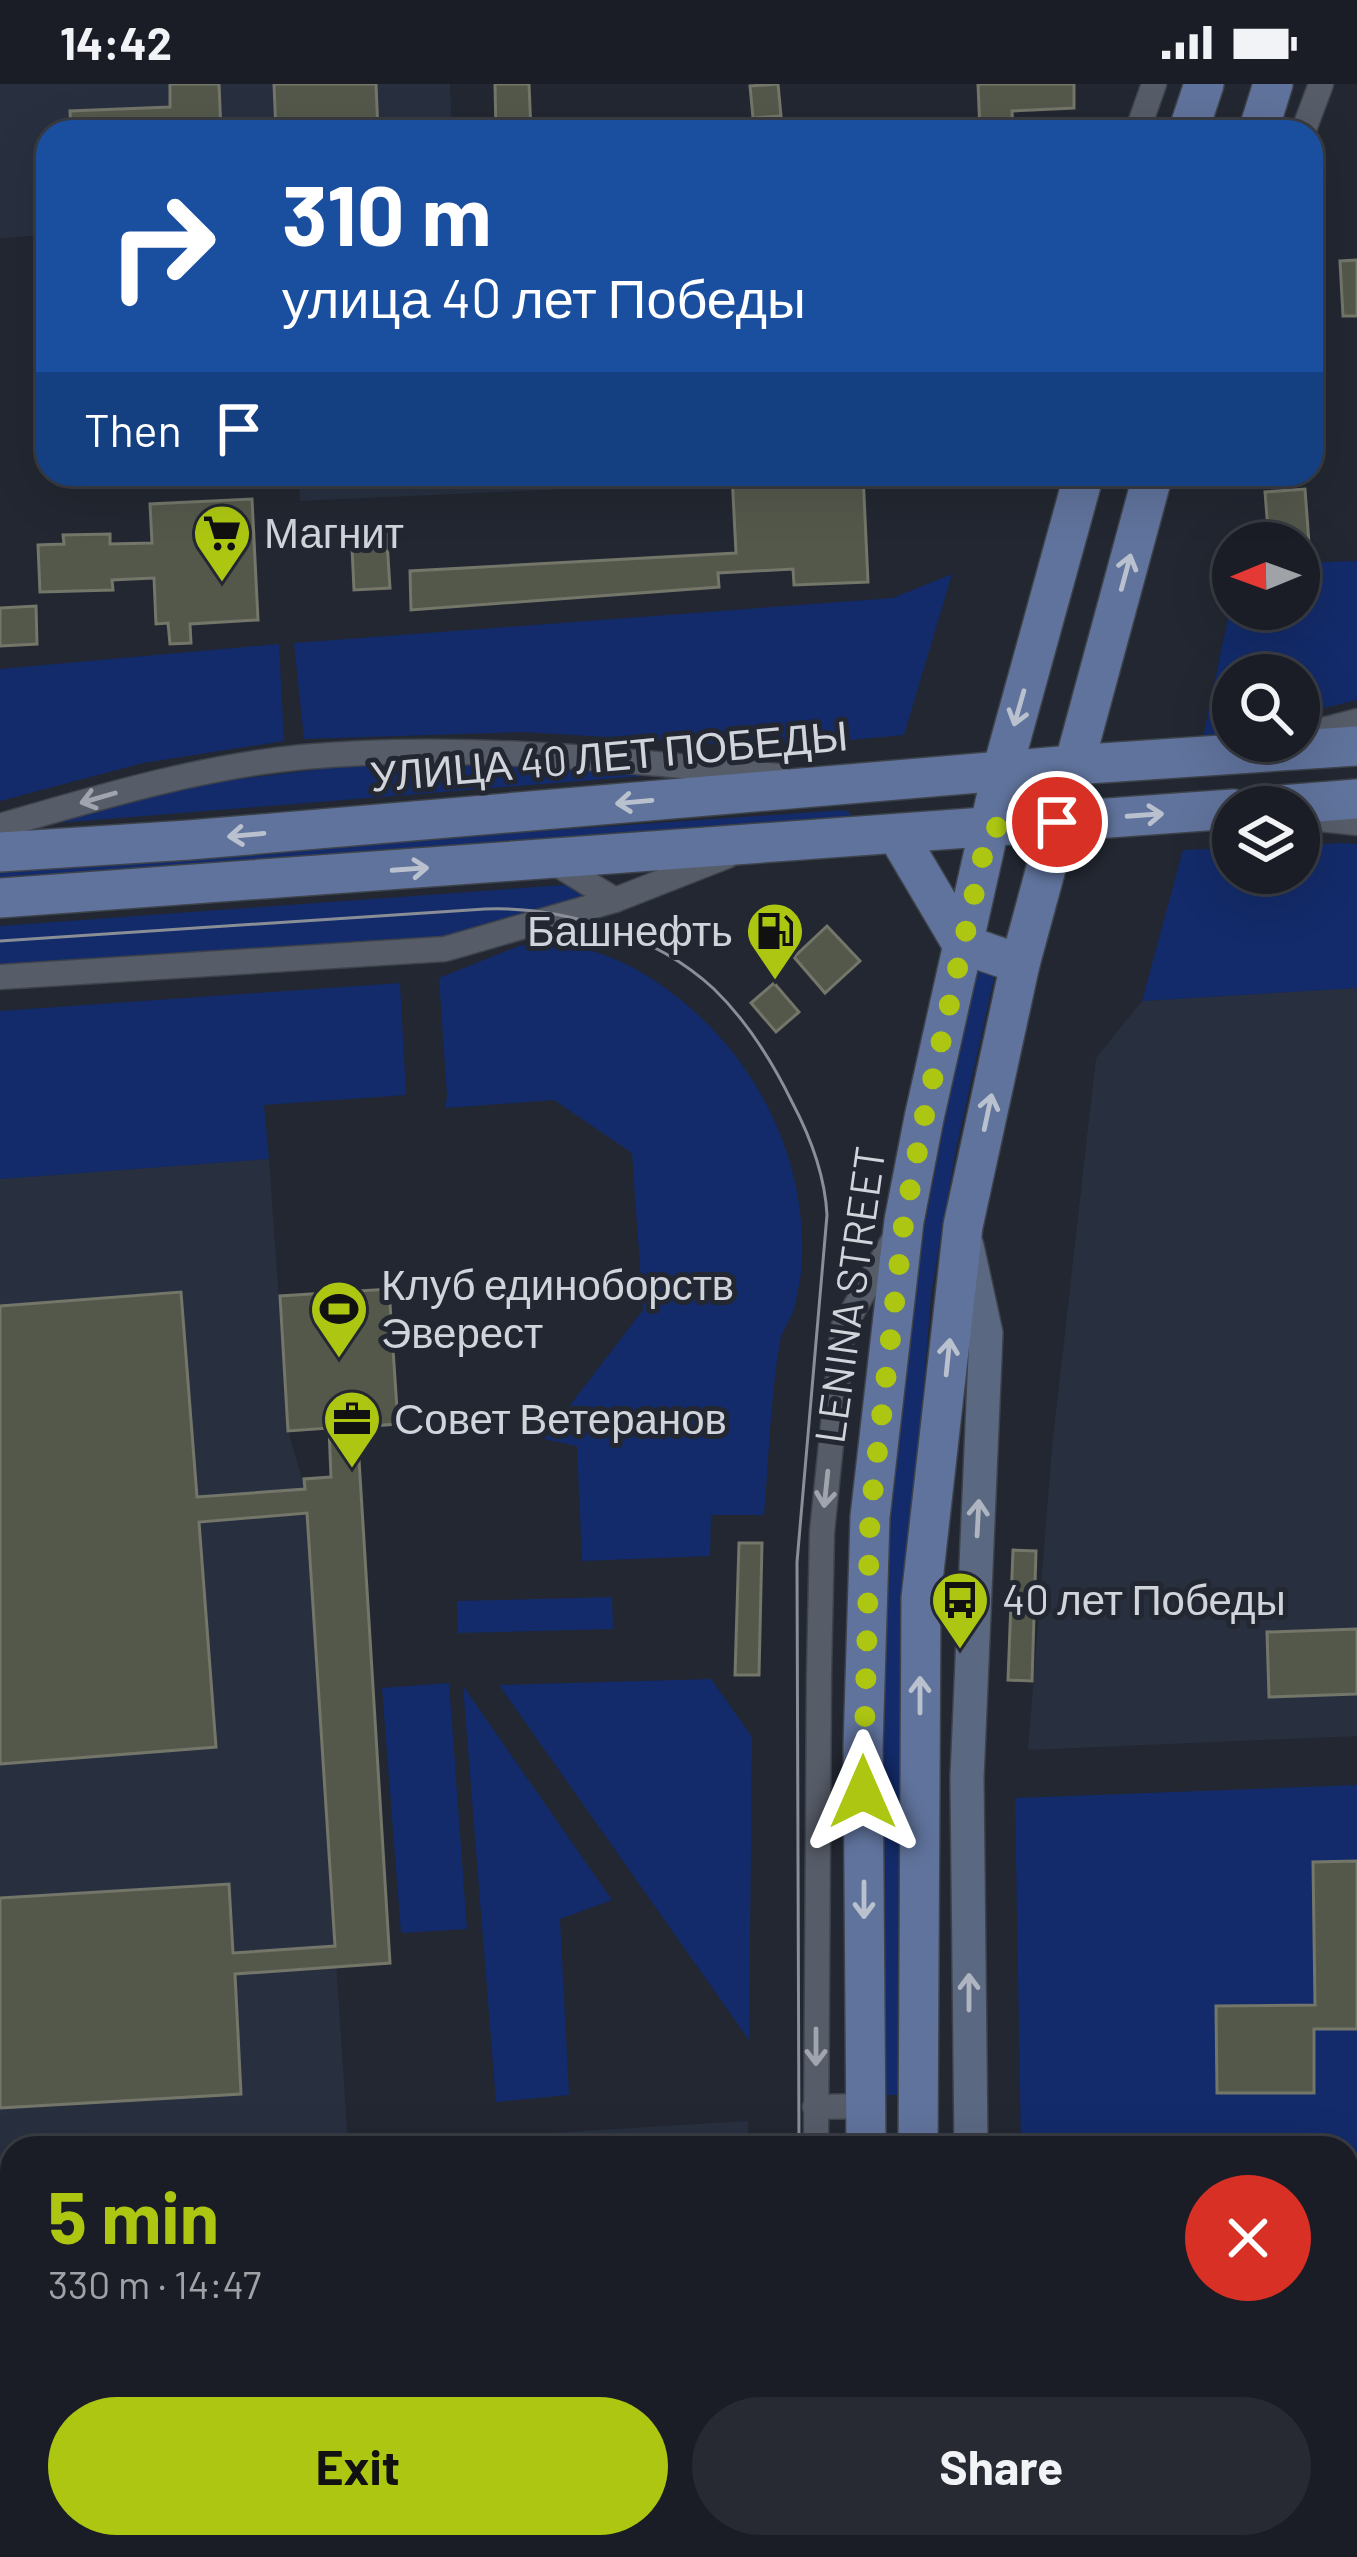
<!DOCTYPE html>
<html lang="en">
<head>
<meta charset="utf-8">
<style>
  :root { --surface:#1a1d25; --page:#272a32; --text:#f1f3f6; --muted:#9fa2a7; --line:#383b42; --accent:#acc612 }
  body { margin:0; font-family:Barlow,sans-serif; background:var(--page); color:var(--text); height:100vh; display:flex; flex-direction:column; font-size:45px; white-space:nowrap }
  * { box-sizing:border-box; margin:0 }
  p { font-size:39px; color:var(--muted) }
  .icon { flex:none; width:66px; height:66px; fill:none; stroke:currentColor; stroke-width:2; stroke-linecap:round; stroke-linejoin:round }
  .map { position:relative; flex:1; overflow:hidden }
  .side { position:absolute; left:0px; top:2052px; width:1359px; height:423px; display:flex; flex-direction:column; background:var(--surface); border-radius:36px 36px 0 0; box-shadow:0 12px 48px #0002,0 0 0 3px var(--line) }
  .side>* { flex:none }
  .hud { position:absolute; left:36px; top:36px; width:1287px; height:366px; border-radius:36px; box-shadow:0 12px 48px #0002,0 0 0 3px var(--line); background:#1a4fa0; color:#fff; overflow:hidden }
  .needle { width:78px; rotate:269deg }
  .controls { position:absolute; left:1212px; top:438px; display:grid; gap:24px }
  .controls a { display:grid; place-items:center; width:108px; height:108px; border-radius:50%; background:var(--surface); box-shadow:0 12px 48px #0002,0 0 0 3px var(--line); font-size:60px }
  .pin { position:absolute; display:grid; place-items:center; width:102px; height:102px; color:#fff; margin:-51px; border:6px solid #fff; border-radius:50%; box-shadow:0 3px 12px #0007 }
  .me { position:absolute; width:132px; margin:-66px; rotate:0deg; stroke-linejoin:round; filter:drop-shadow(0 0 9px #0008) }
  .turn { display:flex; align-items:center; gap:42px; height:252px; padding:0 48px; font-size:54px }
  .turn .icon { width:156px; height:156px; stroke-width:2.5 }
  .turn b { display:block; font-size:84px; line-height:102px }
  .then { display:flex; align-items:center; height:114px; padding:0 48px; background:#0003; gap:24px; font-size:45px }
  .round { display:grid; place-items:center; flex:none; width:126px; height:126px; border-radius:63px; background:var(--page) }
  .summary { display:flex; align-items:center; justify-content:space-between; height:204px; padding:0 48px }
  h1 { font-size:72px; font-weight:700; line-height:90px; color:var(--accent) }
  .primary-button { display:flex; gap:24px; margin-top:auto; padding:24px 48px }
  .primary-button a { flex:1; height:138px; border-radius:72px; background:var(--accent); color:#111; font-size:48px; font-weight:700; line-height:138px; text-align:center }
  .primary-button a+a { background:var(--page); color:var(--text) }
  .status { display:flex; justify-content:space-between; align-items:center; height:84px; padding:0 60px; background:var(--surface); direction:ltr }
  .status svg { height:33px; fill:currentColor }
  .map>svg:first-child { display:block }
  .built { fill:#283040 }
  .green { fill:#132b6a }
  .building { fill:#54584b; stroke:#737669; stroke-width:3 }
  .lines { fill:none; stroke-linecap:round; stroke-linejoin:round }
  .street-casing { stroke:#3e434b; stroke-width:27 }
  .secondary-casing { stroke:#3e434b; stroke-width:36 }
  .primary-casing { stroke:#3e434b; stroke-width:42 }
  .street { stroke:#565c68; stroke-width:24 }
  .secondary { stroke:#5b6882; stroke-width:33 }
  .primary { stroke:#60739c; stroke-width:39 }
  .tram { stroke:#8a8e96; stroke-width:3 }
  .oneway { stroke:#bac1ce }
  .oneway2 { stroke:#a0a4ad }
  .oneway3 { stroke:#aeb4c0 }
  .route { stroke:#acc612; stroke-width:21; stroke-dasharray:0 37.8 }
  .labels { text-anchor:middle; stroke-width:10; stroke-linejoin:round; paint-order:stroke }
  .poi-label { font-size:42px; fill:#d1d4db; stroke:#222731; text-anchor:start }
  .street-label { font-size:42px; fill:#d1d4db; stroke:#222731 }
</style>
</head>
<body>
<div class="status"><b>14:42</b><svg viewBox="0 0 49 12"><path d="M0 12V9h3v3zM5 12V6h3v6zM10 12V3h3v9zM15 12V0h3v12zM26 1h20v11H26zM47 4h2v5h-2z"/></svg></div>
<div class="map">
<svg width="1357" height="2473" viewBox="0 0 1357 2473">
  <rect width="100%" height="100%" fill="#222731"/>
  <g class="built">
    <path d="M0,0H450L452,48H48V159L47,151L0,154Z"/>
    <path d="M298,390H599L590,404L300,417Z"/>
    <path d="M1357,904V1652L1028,1666L1052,1364L1096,974L1142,917Z"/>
    <path d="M269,1075L288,1347L305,1405L348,2061L748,2037V2064H12V2226H0V1095Z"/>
  </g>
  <g class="green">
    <path d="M1357,477V616L1299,630V591H1233V646L1203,653L1233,511V525H1299V479Z"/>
    <path d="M952,490L904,651L774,663L523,648L304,655L294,559L893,514Z"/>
    <path d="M279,560L284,657L143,679L0,717V585Z"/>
    <path d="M362,680H533L667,690L57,739L157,705Z"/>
    <path d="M845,726L851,730L845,738L0,796V784Z"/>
    <path d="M1341,759L1357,760V904L1142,917L1183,766L1233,764V789H1299V761Z"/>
    <path d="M577,800L595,812L447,854L0,885V842Z"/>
    <path d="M550,856C583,863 615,872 644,890C746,952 812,1068 801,1189C799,1200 797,1214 794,1225C790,1237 782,1246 780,1258C770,1315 769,1374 764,1431H711L710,1472L582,1477L577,1362L544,1355L643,1226L632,1069L554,1016L445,1024L447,1012L439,894L519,862Z"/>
    <path d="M975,875L997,881L956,1065L931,1210L901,1596L900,2011H880L883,1478L912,1210Z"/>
    <path d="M400,899L406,1011L264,1021L269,1075L0,1095V927Z"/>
    <path d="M612,1513L613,1545L458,1549L457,1517Z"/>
    <path d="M711,1595L752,1653L749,1956L499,1601Z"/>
    <path d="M449,1599L467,1845L401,1849L382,1604Z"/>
    <path d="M463,1602L612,1816L560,1835L569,2011L496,2018Z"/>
    <path d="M1357,1701V2123H1347V2064H1021L1015,1714Z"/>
    <path d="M1347,2201H1357V2473H1019V2463H1347Z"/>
    <path d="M12,2241V2463H753V2473H0V2242Z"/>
  </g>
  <g class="building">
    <path d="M170,0H219L221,48H71L70,27L170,23Z"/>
    <path d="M274,0H376L378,48H276Z"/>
    <path d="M495,0H529L531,48H496Z"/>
    <path d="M778,0L781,32L753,34L750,2Z"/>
    <path d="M978,0H1074V24L1012,27L1013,48H980Z"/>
    <path d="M1357,176V232H1343L1340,177Z"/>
    <path d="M732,390H863L868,498L794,501L793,485L718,489L719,503L411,526L410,487L736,469Z"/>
    <path d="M1305,405L1309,459H1269L1265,408Z"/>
    <path d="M252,415L258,536L190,540L191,559L170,560L168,539L156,540L154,494L112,496L113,506L40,508L38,461L64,460L63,451L110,450V460L152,459L150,420Z"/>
    <path d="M386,442L390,504L354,506L351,443Z"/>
    <path d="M36,522L37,560L0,562V524Z"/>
    <path d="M827,842L860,877L825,909L794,873Z"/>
    <path d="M774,899L799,928L776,948L751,919Z"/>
    <path d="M389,1205L398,1340L357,1343L390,1879L235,1890L241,2010L0,2024V1814L229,1800L233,1869L335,1862L307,1429L199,1438L216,1663L0,1680V1222L181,1208L197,1413L305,1405L304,1395L331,1393L329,1344L288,1347L280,1212Z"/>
    <path d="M739,1459H762L759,1591H735Z"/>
    <path d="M1013,1466L1036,1467L1032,1597L1008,1596Z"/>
    <path d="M1357,1545V1610L1269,1613L1267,1548Z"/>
    <path d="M1357,1777V1945H1314V2009H1217L1216,1922L1315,1921L1313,1778Z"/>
  </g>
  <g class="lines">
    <defs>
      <g id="street">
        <path d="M1137,48L1154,0"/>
        <path d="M1303,48L1321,0"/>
        <path d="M1299,652L1357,637"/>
        <path d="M1301,733L1357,739"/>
        <path d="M0,742C100,713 199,683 303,673C460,659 621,675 778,692"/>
        <path d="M550,776L615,816"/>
        <path d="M0,893L445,865L615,816L727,772"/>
        <path d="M815,2023L866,2022"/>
        <path d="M816,2064L819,1590L822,1448L843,1244L894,1155"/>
        <path d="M824,2463V2473"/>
      </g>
      <g id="secondary">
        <path d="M967,1162L986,1249L967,1694L971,2064"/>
        <path d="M979,2463L980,2473"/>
      </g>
      <g id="primary">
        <path d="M1188,48L1204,0"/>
        <path d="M1258,48L1273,0"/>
        <path d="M1255,723L1357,715"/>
        <path d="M897,750L962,860L1020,880"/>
        <path d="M0,768L189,756L1072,681L1357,662"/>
        <path d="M0,814L1233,725"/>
        <path d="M866,2064L863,1663L870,1433L904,1137L924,1034L1002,687L1084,390"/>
        <path d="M918,2064L921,1514L963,1142L1020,880L1153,390"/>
        <path d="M871,2463V2473"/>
        <path d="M926,2463V2473"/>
      </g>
    </defs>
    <use href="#street" class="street-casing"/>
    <use href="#secondary" class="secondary-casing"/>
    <use href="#primary" class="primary-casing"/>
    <use href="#street" class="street"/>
    <use href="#secondary" class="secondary"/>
    <use href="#primary" class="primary"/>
    <g class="tram">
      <path d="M0,857L485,825C563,822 656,851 714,905C747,937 772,977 792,1018C810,1052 825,1092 827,1131L797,1478L799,2064"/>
      <path d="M801,2463V2473"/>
    </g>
  </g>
  <defs><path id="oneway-shaft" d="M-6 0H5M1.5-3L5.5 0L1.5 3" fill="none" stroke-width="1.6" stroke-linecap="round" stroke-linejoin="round" transform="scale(3)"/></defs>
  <g class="oneway">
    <use href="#oneway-shaft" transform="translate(1126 488) rotate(-75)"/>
    <use href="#oneway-shaft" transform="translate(1019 624) rotate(106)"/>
    <use href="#oneway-shaft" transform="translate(634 718) rotate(175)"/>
    <use href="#oneway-shaft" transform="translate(1145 731) rotate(-4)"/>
    <use href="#oneway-shaft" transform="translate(246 751) rotate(175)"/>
    <use href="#oneway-shaft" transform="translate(410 785) rotate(-4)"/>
    <use href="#oneway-shaft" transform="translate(988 1028) rotate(-78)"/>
    <use href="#oneway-shaft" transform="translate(948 1273) rotate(-84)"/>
    <use href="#oneway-shaft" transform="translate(920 1611) rotate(-90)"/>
    <use href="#oneway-shaft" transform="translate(864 1816) rotate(90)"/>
  </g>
  <g class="oneway2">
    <use href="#oneway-shaft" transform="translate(98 714) rotate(164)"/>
    <use href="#oneway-shaft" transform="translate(826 1405) rotate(96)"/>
    <use href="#oneway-shaft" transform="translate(816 1963) rotate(90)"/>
  </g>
  <g class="oneway3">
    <use href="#oneway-shaft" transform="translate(978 1434) rotate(-87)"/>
    <use href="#oneway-shaft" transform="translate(969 1908) rotate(-90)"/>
  </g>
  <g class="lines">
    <path class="route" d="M863,1708L870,1433L904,1137L924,1034L989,744L1057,738"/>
  </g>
  <defs>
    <symbol id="supermarket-pin" viewBox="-11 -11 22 30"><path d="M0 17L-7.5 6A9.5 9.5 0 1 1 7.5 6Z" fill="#acc612" stroke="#222731"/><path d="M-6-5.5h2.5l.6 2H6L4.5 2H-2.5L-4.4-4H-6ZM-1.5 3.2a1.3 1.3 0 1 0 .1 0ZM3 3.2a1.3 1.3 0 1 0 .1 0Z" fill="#111"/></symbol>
    <symbol id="fuel-pin" viewBox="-11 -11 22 30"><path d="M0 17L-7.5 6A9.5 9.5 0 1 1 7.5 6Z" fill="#acc612" stroke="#222731"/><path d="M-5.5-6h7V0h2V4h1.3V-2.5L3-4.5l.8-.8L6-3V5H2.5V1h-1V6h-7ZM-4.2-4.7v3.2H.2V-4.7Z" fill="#111"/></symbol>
    <symbol id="stadium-pin" viewBox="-11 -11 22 30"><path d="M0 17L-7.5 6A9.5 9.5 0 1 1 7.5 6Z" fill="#acc612" stroke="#222731"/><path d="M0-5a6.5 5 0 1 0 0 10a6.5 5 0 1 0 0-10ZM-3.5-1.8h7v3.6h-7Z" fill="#111"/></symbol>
    <symbol id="office-pin" viewBox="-11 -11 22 30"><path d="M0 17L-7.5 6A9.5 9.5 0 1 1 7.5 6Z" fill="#acc612" stroke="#222731"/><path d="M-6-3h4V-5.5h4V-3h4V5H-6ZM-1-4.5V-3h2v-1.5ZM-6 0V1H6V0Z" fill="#111"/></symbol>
    <symbol id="bus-pin" viewBox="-11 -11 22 30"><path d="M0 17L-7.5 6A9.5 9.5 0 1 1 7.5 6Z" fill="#acc612" stroke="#222731"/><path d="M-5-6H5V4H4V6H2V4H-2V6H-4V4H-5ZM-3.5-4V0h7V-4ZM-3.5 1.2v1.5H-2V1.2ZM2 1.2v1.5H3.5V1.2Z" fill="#111"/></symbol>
  </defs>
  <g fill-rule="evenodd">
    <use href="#supermarket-pin" x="189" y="416" width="66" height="90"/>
    <use href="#fuel-pin" x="742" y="814" width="66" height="90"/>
    <use href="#stadium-pin" x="306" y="1192" width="66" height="90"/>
    <use href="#office-pin" x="319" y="1302" width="66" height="90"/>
    <use href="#bus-pin" x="927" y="1483" width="66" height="90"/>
  </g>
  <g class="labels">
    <g class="poi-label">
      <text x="264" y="464">Магнит</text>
      <text x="733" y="862" text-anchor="end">Башнефть</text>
      <text x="381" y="1216">Клуб единоборств<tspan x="381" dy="48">Эверест</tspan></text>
      <text x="394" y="1350">Совет Ветеранов</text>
      <text x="1002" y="1531">40 лет Победы</text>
    </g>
    <g class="street-label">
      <text transform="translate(609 672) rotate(-5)" y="15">УЛИЦА 40 ЛЕТ ПОБЕДЫ</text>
      <text transform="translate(850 1211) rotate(-82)" y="15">LENINA STREET</text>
    </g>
  </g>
</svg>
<div class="controls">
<a><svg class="needle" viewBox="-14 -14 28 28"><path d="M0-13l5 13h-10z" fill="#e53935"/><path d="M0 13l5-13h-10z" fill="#9fa2a7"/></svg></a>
<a><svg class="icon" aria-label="search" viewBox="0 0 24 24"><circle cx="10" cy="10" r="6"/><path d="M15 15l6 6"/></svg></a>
<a><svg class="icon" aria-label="layers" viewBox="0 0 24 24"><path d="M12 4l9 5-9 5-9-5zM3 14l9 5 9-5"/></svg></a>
</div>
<div class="pin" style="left:1057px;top:738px;background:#d93025"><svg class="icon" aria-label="arrive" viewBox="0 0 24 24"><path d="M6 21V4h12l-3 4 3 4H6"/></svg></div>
<svg class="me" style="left:863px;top:1708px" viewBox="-20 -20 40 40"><path d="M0-17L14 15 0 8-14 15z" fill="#acc612" stroke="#fff" stroke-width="4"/></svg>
<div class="hud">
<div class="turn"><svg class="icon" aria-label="right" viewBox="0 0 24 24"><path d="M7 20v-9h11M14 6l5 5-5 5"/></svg><div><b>310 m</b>улица 40 лет Победы</div></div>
<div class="then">Then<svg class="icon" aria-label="arrive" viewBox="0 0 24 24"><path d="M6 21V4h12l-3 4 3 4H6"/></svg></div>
</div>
<section class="side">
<div class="summary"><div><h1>5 min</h1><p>330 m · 14:47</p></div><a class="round" style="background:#d93025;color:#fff"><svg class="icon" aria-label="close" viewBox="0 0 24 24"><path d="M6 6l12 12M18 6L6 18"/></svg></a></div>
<div class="primary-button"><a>Exit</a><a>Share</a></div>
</section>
</div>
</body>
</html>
